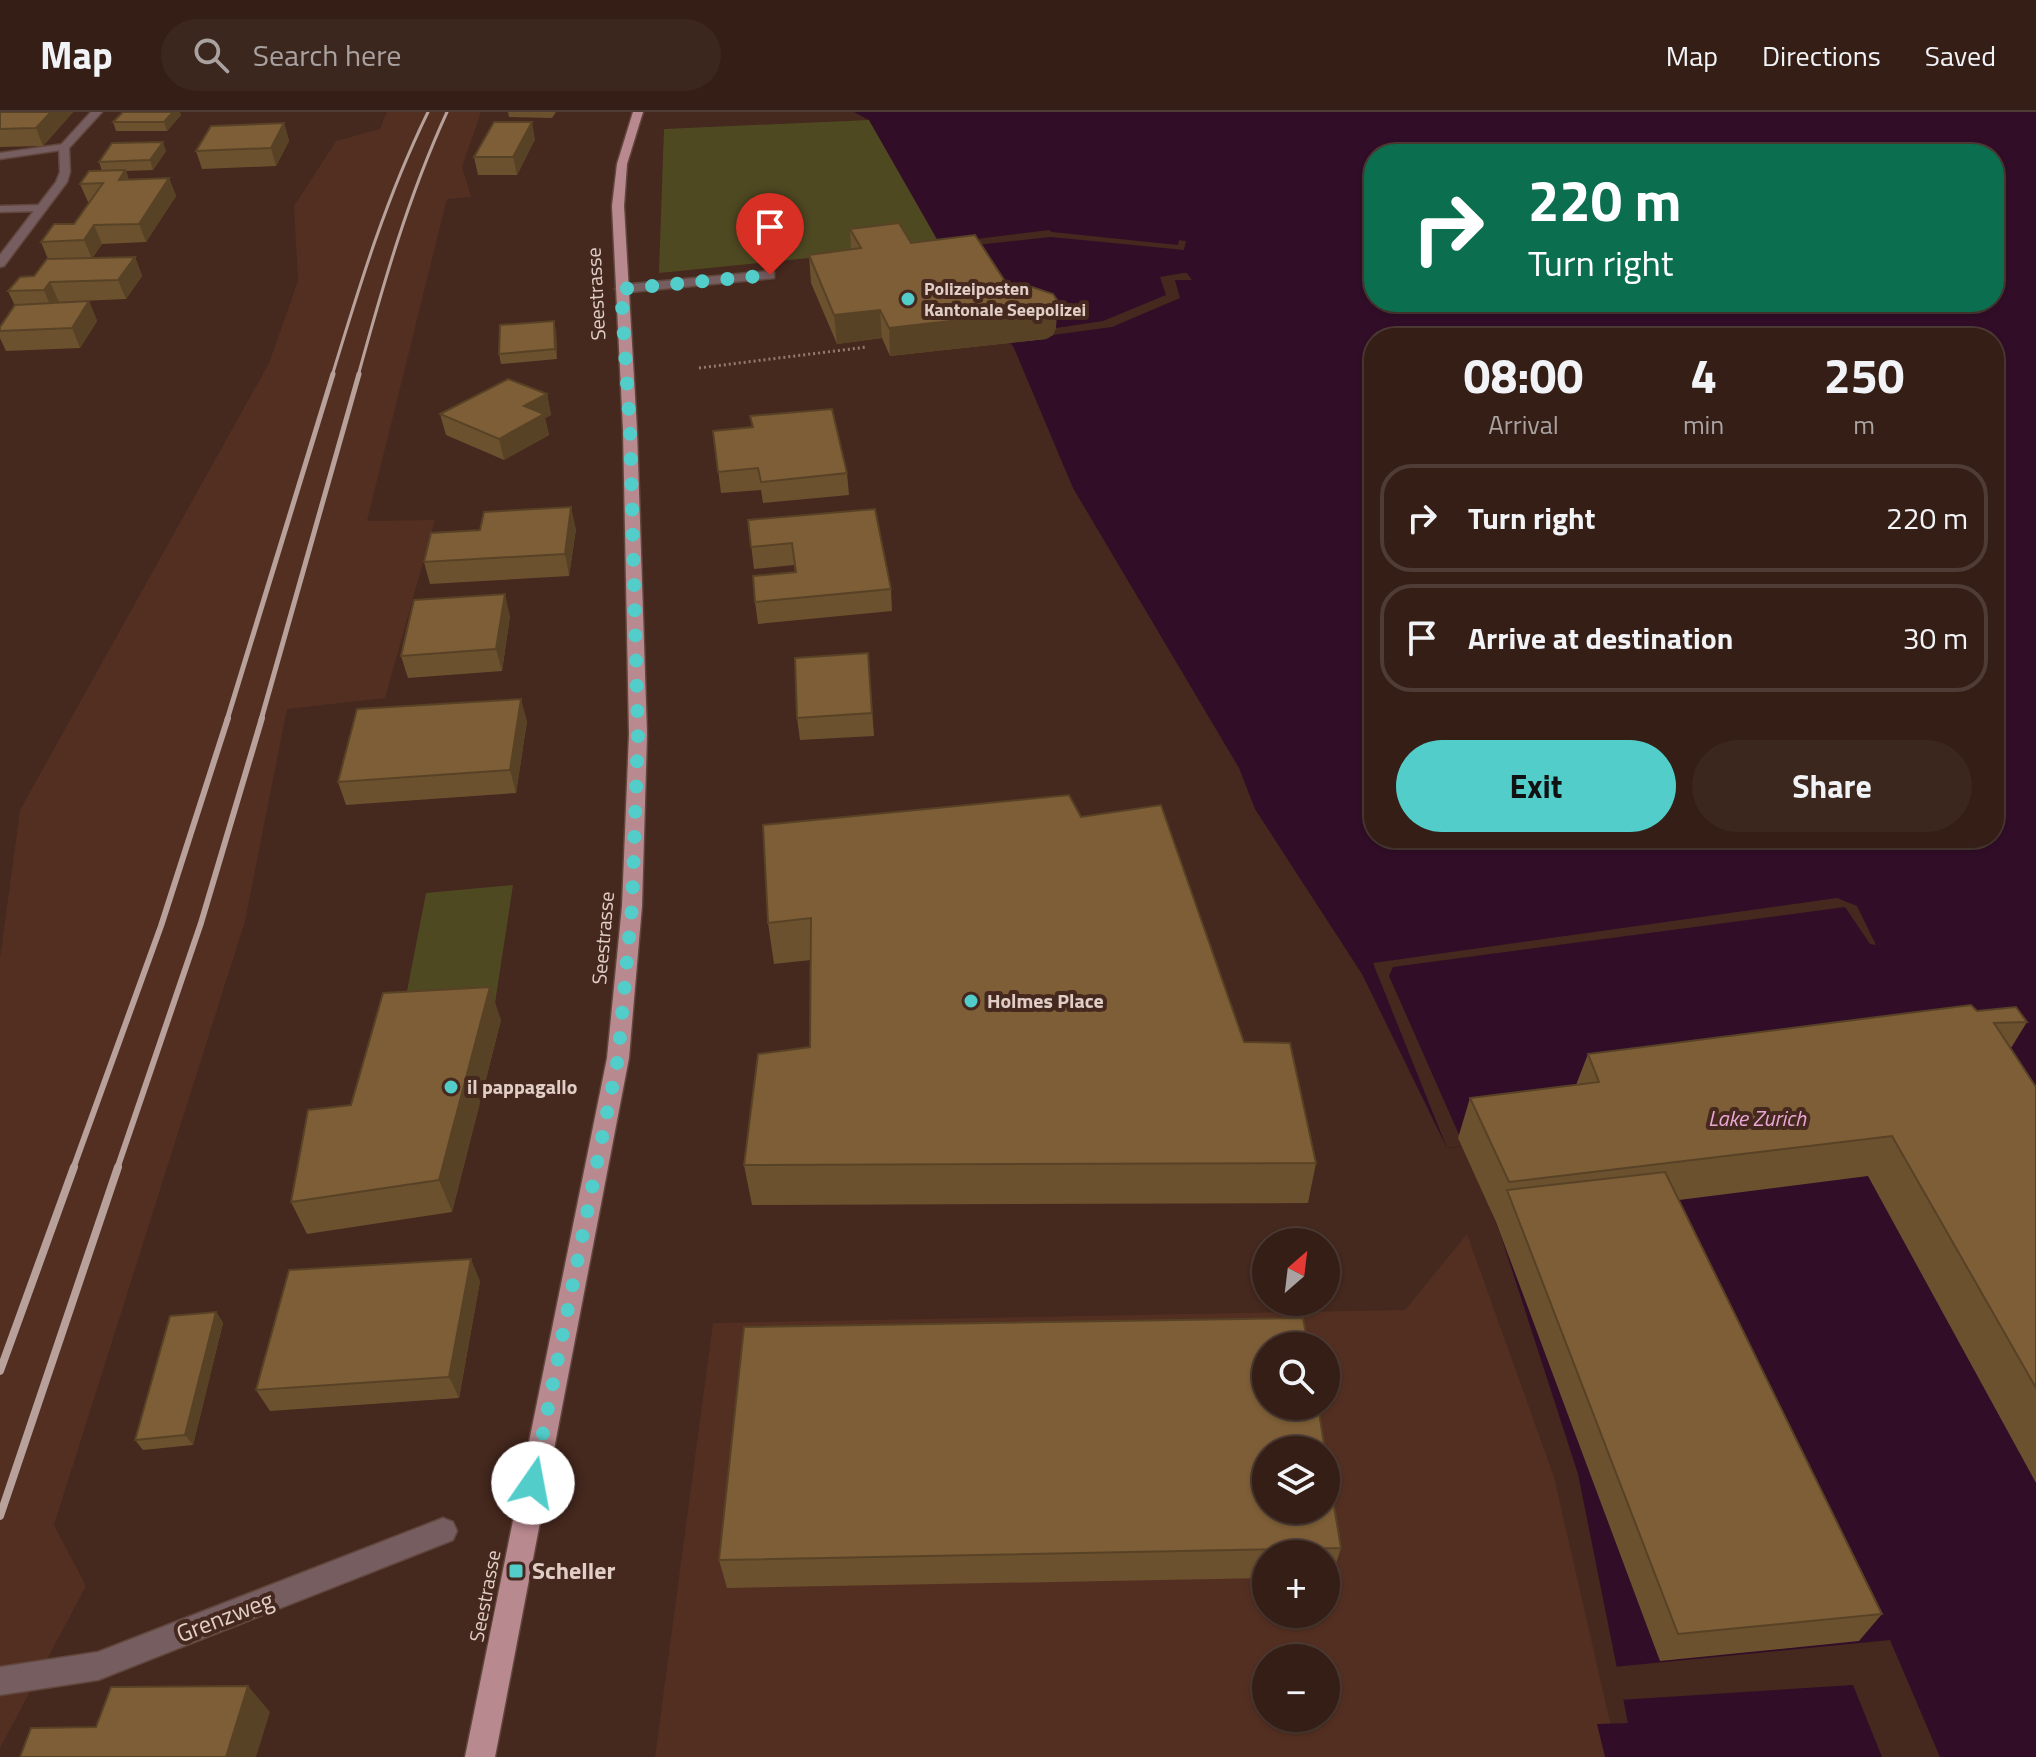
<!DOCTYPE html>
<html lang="en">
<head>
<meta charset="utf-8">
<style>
  :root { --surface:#341e16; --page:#3c271f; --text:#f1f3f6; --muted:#a9a2a1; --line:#4e3c35; --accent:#53cdca }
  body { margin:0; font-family:"Titillium Web",sans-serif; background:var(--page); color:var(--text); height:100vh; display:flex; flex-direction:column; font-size:30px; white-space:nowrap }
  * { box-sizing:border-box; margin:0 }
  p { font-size:26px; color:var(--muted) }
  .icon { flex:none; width:44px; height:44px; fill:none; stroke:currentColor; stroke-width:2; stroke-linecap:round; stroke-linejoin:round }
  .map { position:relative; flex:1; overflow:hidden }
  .panel { position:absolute; left:1364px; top:216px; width:640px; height:520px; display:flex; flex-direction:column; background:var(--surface); border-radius:32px; box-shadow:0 2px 6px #0004,0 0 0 2px var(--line) }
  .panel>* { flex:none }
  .top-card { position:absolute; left:1364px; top:32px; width:640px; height:168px; border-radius:32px; box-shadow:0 2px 6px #0004,0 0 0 2px var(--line); background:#0b6e4f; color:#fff; overflow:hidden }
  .needle { width:52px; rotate:28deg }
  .buttons { position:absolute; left:1252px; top:1116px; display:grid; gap:16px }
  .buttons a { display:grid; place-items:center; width:88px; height:88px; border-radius:50%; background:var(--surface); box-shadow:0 2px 6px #0004,0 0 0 2px var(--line); font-size:40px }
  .pin { position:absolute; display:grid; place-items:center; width:68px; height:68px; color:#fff; margin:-82px -34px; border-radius:50% 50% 50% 0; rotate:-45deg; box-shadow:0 0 8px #0007 }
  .pin .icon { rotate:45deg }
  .me { position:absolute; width:88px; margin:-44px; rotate:12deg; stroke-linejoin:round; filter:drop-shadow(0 0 6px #0008) }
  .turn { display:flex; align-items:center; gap:28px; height:168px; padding:0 32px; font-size:36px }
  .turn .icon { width:104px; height:104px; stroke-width:2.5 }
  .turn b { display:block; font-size:56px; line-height:68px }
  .eta { display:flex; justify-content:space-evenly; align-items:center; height:136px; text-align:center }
  .eta b { font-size:48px; font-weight:700; line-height:56px }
  .action { display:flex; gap:16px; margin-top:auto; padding:16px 32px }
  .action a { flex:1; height:92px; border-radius:48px; background:var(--accent); color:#111; font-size:32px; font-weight:700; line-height:92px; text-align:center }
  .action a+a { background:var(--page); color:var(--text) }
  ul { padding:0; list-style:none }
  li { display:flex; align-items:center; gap:24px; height:108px; margin:0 16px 12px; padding:0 16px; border:4px solid var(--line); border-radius:32px }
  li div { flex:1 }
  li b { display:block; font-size:30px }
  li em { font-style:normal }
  header { display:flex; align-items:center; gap:48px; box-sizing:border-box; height:112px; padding:0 40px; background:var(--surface); border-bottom:2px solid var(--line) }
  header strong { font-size:38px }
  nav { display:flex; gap:44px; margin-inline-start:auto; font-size:28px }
  .search { width:560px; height:72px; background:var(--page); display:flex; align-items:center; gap:20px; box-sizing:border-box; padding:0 28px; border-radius:44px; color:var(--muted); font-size:30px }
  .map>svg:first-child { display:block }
  .built { fill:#532f22; fill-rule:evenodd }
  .green { fill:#4f4922 }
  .water { fill:#310d27; fill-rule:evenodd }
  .pier { fill:#45281e }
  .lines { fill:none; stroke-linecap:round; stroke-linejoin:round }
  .lane-casing { stroke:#61463c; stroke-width:3 }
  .street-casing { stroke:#61463c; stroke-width:3 }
  .primary-casing { stroke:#61463c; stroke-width:3 }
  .path { stroke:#927a71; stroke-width:3; stroke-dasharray:2 3; stroke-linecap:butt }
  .lane { fill:#755d60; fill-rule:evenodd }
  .street { fill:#755d60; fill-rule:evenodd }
  .primary { fill:#b8898f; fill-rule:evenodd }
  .rail-far3 { stroke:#b7a19a; stroke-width:3 }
  .rail-far2 { stroke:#b7a19a; stroke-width:5 }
  .rail-far1 { stroke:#b7a19a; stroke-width:6 }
  .rail { stroke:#b7a19a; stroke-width:8 }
  .wall { fill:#6c512f }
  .shaded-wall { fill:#584226 }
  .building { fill:#7d5e37; stroke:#584226; stroke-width:2 }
  .route { stroke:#53cdca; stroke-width:14; stroke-dasharray:0 25.2 }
  .poi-dot { fill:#53cdca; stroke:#45281e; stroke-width:3 }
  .labels { text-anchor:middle; stroke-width:8; stroke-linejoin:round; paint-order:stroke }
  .far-poi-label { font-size:18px; font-weight:bold; fill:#e1cec7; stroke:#45281e; text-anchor:start }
  .street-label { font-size:20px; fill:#e1cec7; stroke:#45281e }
  .poi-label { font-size:20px; font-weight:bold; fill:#e1cec7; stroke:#45281e; text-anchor:start }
  .water-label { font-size:22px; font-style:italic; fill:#eaa6d3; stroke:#45281e }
  .near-poi-label { font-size:24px; font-weight:bold; fill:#e1cec7; stroke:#45281e; text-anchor:start }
  .near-street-label { font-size:24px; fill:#e1cec7; stroke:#45281e }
</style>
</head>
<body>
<header>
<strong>Map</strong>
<div class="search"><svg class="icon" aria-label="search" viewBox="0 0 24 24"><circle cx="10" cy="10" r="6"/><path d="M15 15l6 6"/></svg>Search here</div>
<nav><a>Map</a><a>Directions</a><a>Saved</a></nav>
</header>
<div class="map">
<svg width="2036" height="1645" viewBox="0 0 2036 1645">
  <rect width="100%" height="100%" fill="#45281e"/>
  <g class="built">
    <path d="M387,0H481L462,55L471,85L447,87L367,409L435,408L385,586L287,597L245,809L54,1413L86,1474L0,1636V847L20,698L269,251L298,169L294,94L336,29L380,17Z"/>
    <path d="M1467,1122L1554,1365L1618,1645H655L713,1211L1405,1198ZM1266,1234H1326V1294H1266ZM1266,1338H1326V1398H1266ZM1266,1442H1326V1502H1266ZM1266,1546H1326V1606H1266Z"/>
  </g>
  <g class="green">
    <path d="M869,8L940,133L659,161L664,17Z"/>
    <path d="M513,773L494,898L402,905L426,781Z"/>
  </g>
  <path class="water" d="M854,0H2036V1645H1605L1597,1612L1628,1611L1578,1362L1500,1121L1465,1034L1447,1036L1362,862L1255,697L1239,656L1073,376L1014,236L940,132L869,8ZM1374,42H1994V190H1374ZM1374,226H1994V726H1374Z"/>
  <g class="pier">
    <path d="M1049,118L1052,120L1178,133L1179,128L1186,129L1184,138L1051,125L939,137L936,132Z"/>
    <path d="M1183,161H1187L1192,168H1175L1180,186L1112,215L1053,223L1056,216L1103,209L1166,183L1160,165Z"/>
    <path d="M1837,786L1857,794L1876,833L1870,832L1845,795L1393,855L1389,864L1464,1034L1447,1036L1373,851Z"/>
    <path d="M1890,1528L1940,1645H1882L1853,1573L1619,1588L1613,1555Z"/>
  </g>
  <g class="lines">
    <defs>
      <g id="lane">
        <path d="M64,32L68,33V37L0,47V41Z"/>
        <path d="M0,94L41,93L47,96L41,99L0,100Z"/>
        <path d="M770,159L774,160V166L621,181L615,177L621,173Z"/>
        <path d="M443,1406L453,1410L457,1419L453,1428L98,1568L0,1583V1555L98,1540Z"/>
      </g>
      <path id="street" d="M91,0H102L69,36L70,60L67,70L4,154L0,155V143L56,70L60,60L59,35Z"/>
      <path id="primary" d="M633,0H643L627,52L624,94L637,318L647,622L642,794L629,946L495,1645H465L607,946L622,794L629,622L623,318L612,94L617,52Z"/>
    </defs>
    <use href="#lane" class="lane-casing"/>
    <use href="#street" class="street-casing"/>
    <use href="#primary" class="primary-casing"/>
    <path class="path" d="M699,256L867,235"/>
    <use href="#lane" class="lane"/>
    <use href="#street" class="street"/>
    <use href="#primary" class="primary"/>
    <g class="rail-far3">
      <path d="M332,264C360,172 386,86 428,0"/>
      <path d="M358,264C383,173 408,85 447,0"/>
    </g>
    <g class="rail-far2">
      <path d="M227,608L333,262"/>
      <path d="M261,608L359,262"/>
    </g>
    <g class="rail-far1">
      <path d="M73,1057L161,814L228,606"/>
      <path d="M117,1057L201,811L262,606"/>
    </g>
    <g class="rail">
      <path d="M0,1259L74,1055"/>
      <path d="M0,1404L118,1055"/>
    </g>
  </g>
  <g class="wall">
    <path d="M0,0H73L43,34L0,35Z"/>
    <path d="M508,0H556L552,6L509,5Z"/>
    <path d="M181,3L167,19H116L113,10Z"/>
    <path d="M284,11L289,29L276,54L202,57L196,39Z"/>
    <path d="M535,27L517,63H478L474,45Z"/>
    <path d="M166,39L153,58L126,59L129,68L169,66L176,84L146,130L102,132L92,146L135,145L142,164L126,187L59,190L58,191L89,189L97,209L80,236L6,239L0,226V215L15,194L8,179L34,164L48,147L41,130L74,112L89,90H88L80,72L102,59L99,50Z"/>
    <path d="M850,117L911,131L1012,180L1057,188L1056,216L1053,223L1046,227L890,244L882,226L837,232L811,171L809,143L851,138Z"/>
    <path d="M556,219L557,247L501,252L499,242Z"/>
    <path d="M547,282L551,303L545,306L549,323L504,348L446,323L440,302Z"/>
    <path d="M750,304L847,361L849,383L763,391L761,378L721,381L713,319L752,315Z"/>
    <path d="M748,408L891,477L892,499L758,512L755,490L795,460L794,453L754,457Z"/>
    <path d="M576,417L569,464L430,472L424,450Z"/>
    <path d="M510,504L502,559L408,566L401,544Z"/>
    <path d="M868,541L874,624L800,628L797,606Z"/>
    <path d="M527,609L516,681L346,693L338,670Z"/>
    <path d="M1081,705L1244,930L1316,1051L1308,1091L752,1093L744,1053L810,935L811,848L774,852L768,811Z"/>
    <path d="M1977,899L2027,910L2011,936L2036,975V1371L1868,1064L1679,1088L1882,1502L1859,1529L1660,1549L1496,1110L1458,1026L1470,986L1576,973L1588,942Z"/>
    <path d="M501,908L452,1100L307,1122L291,1090L351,993Z"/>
    <path d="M480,1169L459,1286L270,1299L256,1278Z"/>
    <path d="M216,1200L223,1211L193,1333L143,1338L135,1328Z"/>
    <path d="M1341,1436L1332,1464L1326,1465V1442H1266V1466L727,1476L719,1448Z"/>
  </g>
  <g class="shaded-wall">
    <path d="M51,0H73L43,34L36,16Z"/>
    <path d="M173,0H180L181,3L167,19L164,10Z"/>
    <path d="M532,10L535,27L517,63L513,45Z"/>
    <path d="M284,11L289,29L276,54L271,36Z"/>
    <path d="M163,30L166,39L153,58L150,48Z"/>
    <path d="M125,58L132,76L119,68Z"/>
    <path d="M169,66L176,84L146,130L139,112Z"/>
    <path d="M94,113L102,132L92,147L84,128Z"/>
    <path d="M135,145L142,164L126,187L118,168Z"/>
    <path d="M50,170L59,190L52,198L44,178Z"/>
    <path d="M1057,188L1056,216L1053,223L1046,227L890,244L889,216Z"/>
    <path d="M89,189L97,209L80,236L72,216Z"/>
    <path d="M880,198L882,226L837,232L834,203Z"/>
    <path d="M554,209L556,219L557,247L555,237Z"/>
    <path d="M547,282L551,303L545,306L549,323L504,348L499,327L524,294Z"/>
    <path d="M571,395L576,417L569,464L565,442Z"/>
    <path d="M505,482L510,504L502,559L496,537Z"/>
    <path d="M521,587L527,609L516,681L510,658Z"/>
    <path d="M490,875L501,908L452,1100L439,1068Z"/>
    <path d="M471,1147L480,1169L459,1286L449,1265Z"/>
    <path d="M216,1200L223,1211L193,1333L185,1323Z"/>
    <path d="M248,1574L270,1600L256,1645H226Z"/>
  </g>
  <g class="building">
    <path d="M0,0H51L36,16L0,17Z"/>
    <path d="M123,0H173L164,10H113Z"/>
    <path d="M494,10H532L513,45H474Z"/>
    <path d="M284,11L271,36L196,39L211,14Z"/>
    <path d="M163,30L150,48L99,50L112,31Z"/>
    <path d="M125,58L119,68L169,66L139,112L94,113L84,128L41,130L54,112H74L103,71L80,72L89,59Z"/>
    <path d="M899,111L911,131L975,123L1012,180L1032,175L1053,182L1057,188L1053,195L1047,198L889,216L880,198L834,203L809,143L861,136L850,117Z"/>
    <path d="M135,145L118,168L50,170L44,178L8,179L20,165L34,164L47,147Z"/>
    <path d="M89,189L72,216L0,219V215L15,193Z"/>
    <path d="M554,209L555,237L499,242L500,213Z"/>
    <path d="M508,267L547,282L524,294L544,302L499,327L440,302Z"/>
    <path d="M832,297L847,361L761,370L758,356L718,360L713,319L753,315L750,304Z"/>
    <path d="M571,395L565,442L424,450L431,421L480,418L484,400Z"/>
    <path d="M875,397L891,477L755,490L753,464L796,460L792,431L751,435L748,408Z"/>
    <path d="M505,482L496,537L401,544L414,488Z"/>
    <path d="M868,541L872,601L797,606L795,546Z"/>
    <path d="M521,587L510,658L338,670L357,597Z"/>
    <path d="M1069,683L1081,705L1161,693L1244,930L1290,931L1316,1051L744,1053L758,942L810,935L811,806L768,811L763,713Z"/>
    <path d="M490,875L439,1068L291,1090L308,998L351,993L383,881Z"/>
    <path d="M1971,893L1977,899L2016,895L2027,910L1994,911L2036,975V1276L1892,1024L1509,1070L1470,986L1599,970L1588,942Z"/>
    <path d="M1665,1060L1882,1502L1678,1522L1507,1078Z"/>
    <path d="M471,1147L449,1265L256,1278L289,1158Z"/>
    <path d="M216,1200L185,1323L135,1328L170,1204Z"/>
    <path d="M1303,1206L1308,1234H1266V1294H1318L1325,1338H1266V1398H1326V1346L1341,1436L719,1448L744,1215Z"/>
    <path d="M248,1574L226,1645H20L31,1616L96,1615L111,1575Z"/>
  </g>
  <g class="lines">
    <path class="route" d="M533,1371L618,946L632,794L638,622L630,318L621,177L770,163"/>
  </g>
  <g class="poi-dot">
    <circle cx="908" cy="187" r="8"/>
    <circle cx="971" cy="889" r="8"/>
    <circle cx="451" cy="975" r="8"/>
    <rect x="508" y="1451" width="16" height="16" rx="4"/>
  </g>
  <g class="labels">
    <g class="far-poi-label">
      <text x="924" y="183">Polizeiposten<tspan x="924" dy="21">Kantonale Seepolizei</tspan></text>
    </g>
    <g class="street-label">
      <text transform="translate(596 182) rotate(-93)" y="7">Seestrasse</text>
      <text transform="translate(603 826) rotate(-85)" y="7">Seestrasse</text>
      <text transform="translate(485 1484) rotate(-79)" y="7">Seestrasse</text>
    </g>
    <g class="poi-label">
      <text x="987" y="896">Holmes Place</text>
      <text x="467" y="982">il pappagallo</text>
    </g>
    <g class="water-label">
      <text x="1757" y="1014">Lake Zurich</text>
    </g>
    <g class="near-poi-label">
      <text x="532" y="1467">Scheller</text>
    </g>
    <g class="near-street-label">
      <text transform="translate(225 1505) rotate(-21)" y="8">Grenzweg</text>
    </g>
  </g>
</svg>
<div class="buttons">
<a><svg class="needle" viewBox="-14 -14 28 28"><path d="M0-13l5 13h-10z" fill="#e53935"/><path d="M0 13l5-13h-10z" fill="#a9a2a1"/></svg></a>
<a><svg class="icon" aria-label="search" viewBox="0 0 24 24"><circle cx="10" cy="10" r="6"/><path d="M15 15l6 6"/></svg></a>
<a><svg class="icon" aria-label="layers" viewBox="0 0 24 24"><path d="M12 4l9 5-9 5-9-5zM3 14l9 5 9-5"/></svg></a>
<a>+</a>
<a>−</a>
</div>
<div class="pin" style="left:770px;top:163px;background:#d93025"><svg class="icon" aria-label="arrive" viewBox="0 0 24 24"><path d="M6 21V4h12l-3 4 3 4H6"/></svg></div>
<svg class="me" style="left:533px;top:1371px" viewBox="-20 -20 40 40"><circle r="19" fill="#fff"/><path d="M0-13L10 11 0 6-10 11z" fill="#53cdca"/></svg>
<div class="top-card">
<div class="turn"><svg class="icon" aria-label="right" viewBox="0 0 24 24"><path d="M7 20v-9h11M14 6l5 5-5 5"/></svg><div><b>220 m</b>Turn right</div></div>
</div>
<section class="panel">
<div class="eta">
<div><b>08:00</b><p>Arrival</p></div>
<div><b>4</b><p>min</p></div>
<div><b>250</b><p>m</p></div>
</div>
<ul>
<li><svg class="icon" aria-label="right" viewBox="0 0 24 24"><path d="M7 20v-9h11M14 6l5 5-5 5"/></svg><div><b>Turn right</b></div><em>220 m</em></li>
<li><svg class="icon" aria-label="arrive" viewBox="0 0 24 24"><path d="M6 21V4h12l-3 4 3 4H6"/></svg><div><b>Arrive at destination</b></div><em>30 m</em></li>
</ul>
<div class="action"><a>Exit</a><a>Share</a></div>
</section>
</div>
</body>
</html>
